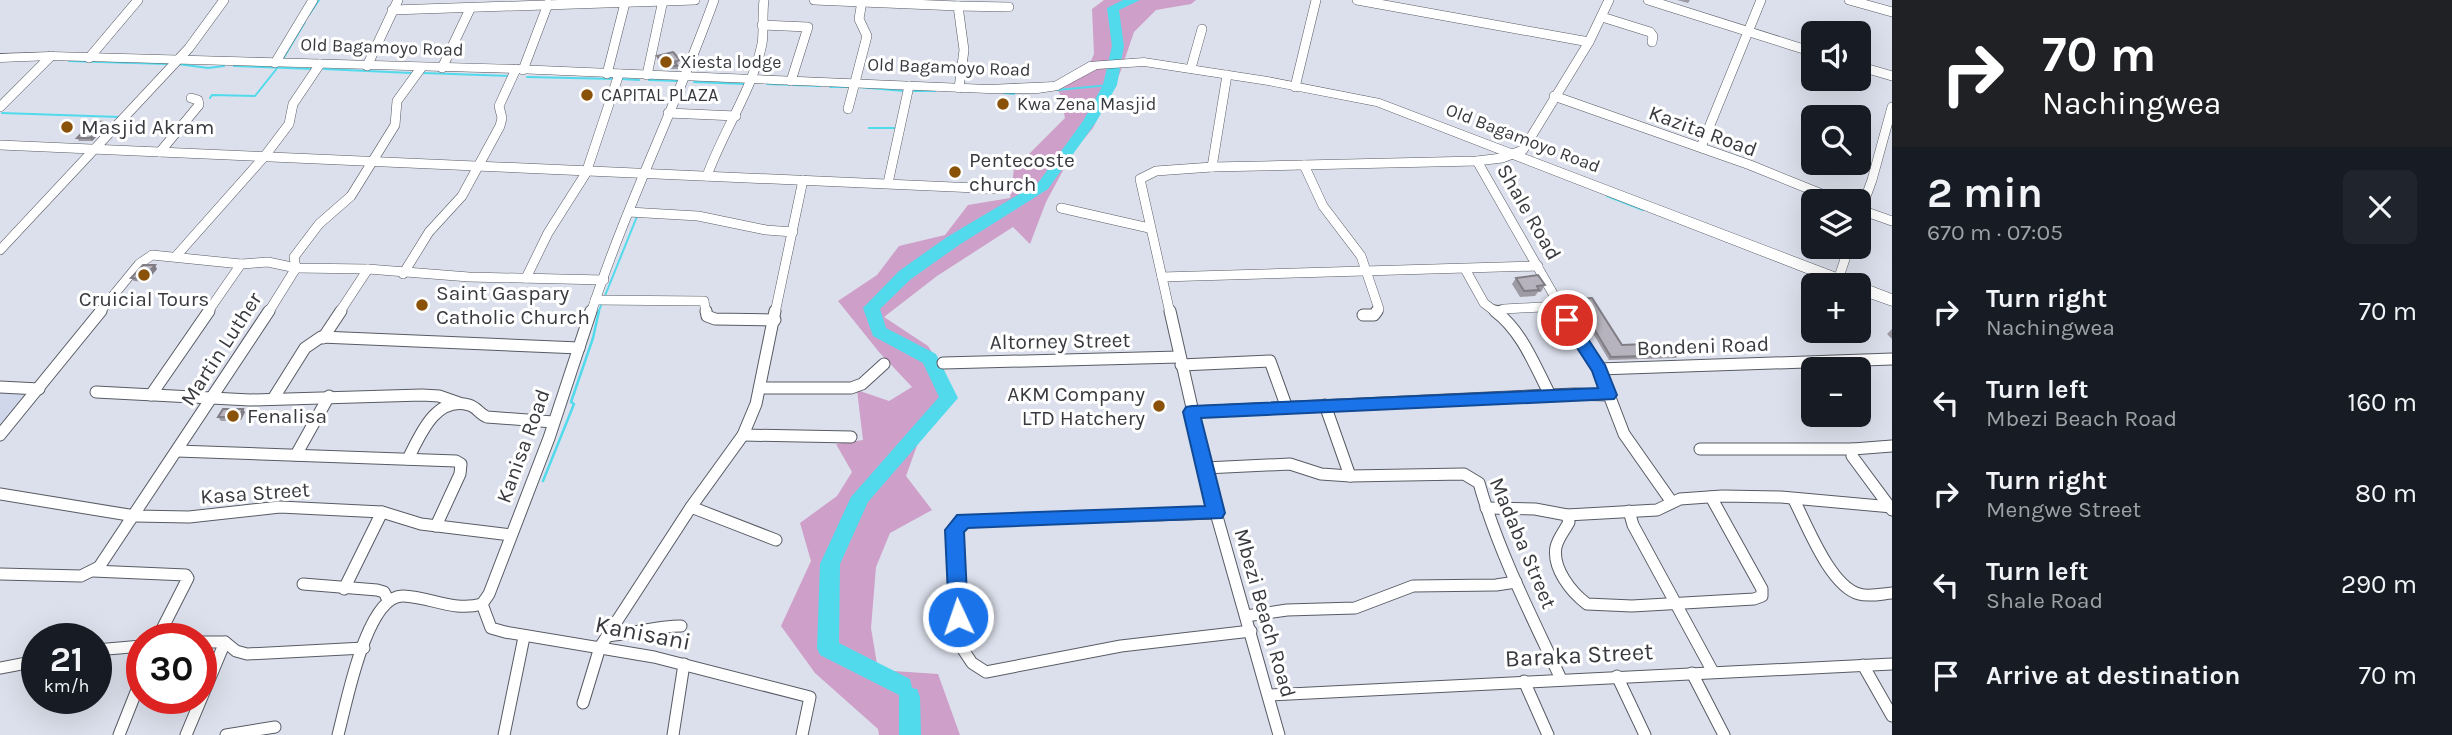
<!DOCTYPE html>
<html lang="en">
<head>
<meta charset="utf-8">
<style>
  :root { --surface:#171b24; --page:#20242c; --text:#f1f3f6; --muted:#9ea1a6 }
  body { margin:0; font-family:Karla,sans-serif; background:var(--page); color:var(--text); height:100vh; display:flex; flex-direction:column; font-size:26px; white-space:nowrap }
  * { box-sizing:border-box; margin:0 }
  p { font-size:23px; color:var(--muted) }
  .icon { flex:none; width:38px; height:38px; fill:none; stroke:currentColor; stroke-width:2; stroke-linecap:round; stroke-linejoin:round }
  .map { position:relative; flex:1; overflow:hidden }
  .sheet { display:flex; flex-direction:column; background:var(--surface); width:560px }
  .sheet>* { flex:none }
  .hud { background:#202124; color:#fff; overflow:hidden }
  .fabs { position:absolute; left:1801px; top:21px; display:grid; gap:14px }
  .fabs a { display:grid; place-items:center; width:70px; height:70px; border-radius:10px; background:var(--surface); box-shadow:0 7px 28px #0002; font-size:35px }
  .speed { position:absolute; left:21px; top:623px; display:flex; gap:14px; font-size:35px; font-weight:700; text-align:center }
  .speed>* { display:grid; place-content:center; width:91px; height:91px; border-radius:50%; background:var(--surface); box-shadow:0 7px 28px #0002; line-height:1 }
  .speed small { font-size:18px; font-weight:400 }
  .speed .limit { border:10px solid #d22; background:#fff; color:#111 }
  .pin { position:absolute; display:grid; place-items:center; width:60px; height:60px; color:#fff; margin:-30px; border:4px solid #fff; border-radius:50%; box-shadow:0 2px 7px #0007 }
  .me { position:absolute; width:77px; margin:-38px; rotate:357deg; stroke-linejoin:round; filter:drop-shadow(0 0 5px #0008) }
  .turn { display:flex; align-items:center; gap:24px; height:147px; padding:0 35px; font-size:32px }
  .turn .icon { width:91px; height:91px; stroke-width:2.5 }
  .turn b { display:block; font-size:49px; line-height:60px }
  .round { display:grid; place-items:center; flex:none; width:74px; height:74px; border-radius:10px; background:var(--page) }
  .headline { display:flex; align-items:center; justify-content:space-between; height:119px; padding:0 35px }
  h1 { font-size:42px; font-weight:700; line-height:52px }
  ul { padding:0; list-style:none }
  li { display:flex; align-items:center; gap:21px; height:91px; padding:0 35px }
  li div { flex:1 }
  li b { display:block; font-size:26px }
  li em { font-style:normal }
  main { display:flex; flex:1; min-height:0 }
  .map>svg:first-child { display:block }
  .built { fill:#d0d7ea }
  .green { fill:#ce9fc8 }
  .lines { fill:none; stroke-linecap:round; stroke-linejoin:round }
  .stream-far1 { stroke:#51daec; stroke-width:2 }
  .stream { stroke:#51daec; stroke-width:2.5 }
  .river { fill:#51daec; fill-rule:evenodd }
  .street-far1-casing { stroke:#575b64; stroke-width:10 }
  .street-casing { stroke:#575b64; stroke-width:13 }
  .primary-casing { stroke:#575b64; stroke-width:1 }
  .street-far1 { stroke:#fff; stroke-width:9 }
  .street { stroke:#fff; stroke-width:11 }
  .primary { fill:#fff; fill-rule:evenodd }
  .wall { fill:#9d9aa3 }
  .shaded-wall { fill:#807d85 }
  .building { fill:#b7b3be; stroke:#807d85; stroke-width:2 }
  .route { fill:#1a73e8; stroke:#114b97; stroke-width:2 }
  .poi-dot { fill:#8a5108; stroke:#fff; stroke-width:2.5 }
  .labels { text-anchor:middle; stroke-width:6; stroke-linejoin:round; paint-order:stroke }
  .far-street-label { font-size:18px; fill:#383a3f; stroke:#fff }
  .far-poi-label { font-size:18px; fill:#383a3f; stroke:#fff; text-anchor:start }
  .poi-label { font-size:21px; fill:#383a3f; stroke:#fff; text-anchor:start }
  .street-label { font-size:21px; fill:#383a3f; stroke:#fff }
  .near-street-label { font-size:24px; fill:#383a3f; stroke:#fff }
</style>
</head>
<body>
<main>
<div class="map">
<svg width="1892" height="735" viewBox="0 0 1892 735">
  <rect width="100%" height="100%" fill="#dce0ec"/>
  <path class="built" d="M0,393L27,394L0,427Z"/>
  <path class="green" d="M1104,0H1196L1191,4L1156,10L1134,32L1120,73L1093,128L1073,152L1046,202L1030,244L1013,227L937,276L884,317L928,346L945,372L953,396L923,429L906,476L932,510L890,533L876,567L871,628L878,670L938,674L960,735H879L878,729L815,673L781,626L811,561L800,523L837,496L852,472L836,444L863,440L857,390L889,401L912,387L879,352L838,301L877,275L899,246L945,235L968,205L1010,198L1014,169L1065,118L1060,94L1056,87L1087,70L1094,54L1092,9Z"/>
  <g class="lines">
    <g class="stream-far1">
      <path d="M309,15L319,0"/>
      <path d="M283,59L305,22"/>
      <path d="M69,61L167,64"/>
      <path d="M178,64L208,68L224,66"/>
      <path d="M234,66L314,69"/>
      <path d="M324,69L411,73"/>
      <path d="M423,73L511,76"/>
      <path d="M527,77L615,79"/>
      <path d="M621,79L639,80"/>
      <path d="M649,80L678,81"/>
      <path d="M694,82L746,84"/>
      <path d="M767,84L820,86"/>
      <path d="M830,87H849"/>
      <path d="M858,87L904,91"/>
      <path d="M1057,90L1110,85"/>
      <path d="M914,91H935"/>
      <path d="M1004,93L1014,94"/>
      <path d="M210,98L212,95L255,96L278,67"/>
      <path d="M2,113L120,117"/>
      <path d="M869,128H897"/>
      <path d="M1607,196L1643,210"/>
      <path d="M598,313L638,214"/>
    </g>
    <path class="stream" d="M543,481L574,404L571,402L593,338L599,311"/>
    <path class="river" d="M1123,0H1140L1119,10L1124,46L1117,85L1096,122L1048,189L959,245L911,279L880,309L886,328L936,354L958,398L868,502L840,564L839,643L910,679L912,688L917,689L920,697L921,735H899V695L820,655L817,648L820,564L851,497L939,397L923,363L873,336L863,308L899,271L947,237L1038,183L1083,121L1103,85L1112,46L1107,8Z"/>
    <defs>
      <g id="street-far1">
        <path d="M814,0L958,6L964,50L959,88"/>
        <path d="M1357,0L1589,42"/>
        <path d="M1648,0L1813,52"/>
        <path d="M1849,0L1892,12"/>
        <path d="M958,6L1009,7"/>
        <path d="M392,10L695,0"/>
        <path d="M1602,17L1650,32L1653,36L1652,42"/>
        <path d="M762,25L808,27L791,81"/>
        <path d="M89,58L138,0"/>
        <path d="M275,63L313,0"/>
        <path d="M367,66L398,0"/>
        <path d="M1858,66L1892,76"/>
        <path d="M442,68L470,9"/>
        <path d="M1191,68L1202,29"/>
        <path d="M523,70L548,4"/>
        <path d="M607,74L625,3"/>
        <path d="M647,75L663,0"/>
        <path d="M1295,87L1316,0"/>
        <path d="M1554,96L1750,165L1839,201"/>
        <path d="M0,107L51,56"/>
        <path d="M848,109L867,36L859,19L862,1"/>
        <path d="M668,113L736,116"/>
        <path d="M0,145L999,189"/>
        <path d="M1701,147L1761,0"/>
        <path d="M160,152L199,105L198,100L191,98"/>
        <path d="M1477,161L1564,313"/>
        <path d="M1304,165L1323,206L1361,256L1379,309L1376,313"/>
        <path d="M1212,167L1227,75"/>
        <path d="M707,176C723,131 752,91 762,44C764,33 762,14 764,0"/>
        <path d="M888,183L909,86"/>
        <path d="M1061,208L1149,228"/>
        <path d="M1858,209L1892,221"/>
        <path d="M629,212L698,216L766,230L793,232"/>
        <path d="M1858,218L1872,180L1892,107"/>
        <path d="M0,250L189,48L224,0"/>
        <path d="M177,255L264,157L289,124L293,104L320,64"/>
        <path d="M1465,269L1484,303L1497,313"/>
        <path d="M403,274L429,232L462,196L500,126L502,118L499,106L516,69"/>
        <path d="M1162,277L1538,266"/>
        <path d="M526,278L548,233L586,173L619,74"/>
        <path d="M1838,280L1849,247"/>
        <path d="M595,300L704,301L706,313"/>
        <path d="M99,313L139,264L152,255L241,264L268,262L296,268L368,269L469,277L604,280"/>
        <path d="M207,313L241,264"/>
        <path d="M268,313L296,268L294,257L319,224L351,196L395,125L397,101L421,68"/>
        <path d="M339,313L368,269"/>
        <path d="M591,313C626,206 676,106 714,0"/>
        <path d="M775,313L803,180"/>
        <path d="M1170,313L1140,179L1156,171L1212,167L1477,161L1502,158L1523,150L1589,42L1609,0"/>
        <path d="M1498,313L1504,309L1559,306"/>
      </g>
      <g id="street">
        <path d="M706,311L707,316L715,319L775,320"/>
        <path d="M1170,311L1216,513L1279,735"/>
        <path d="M1495,311C1522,331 1535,366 1550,395"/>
        <path d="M1563,311L1599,369L1624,434L1671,501"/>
        <path d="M1498,313L1501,311"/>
        <path d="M1363,315H1374L1377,311"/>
        <path d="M323,338L341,311"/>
        <path d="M943,363L1179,357"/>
        <path d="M1181,365L1270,361L1287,408"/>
        <path d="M1599,369L1892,359"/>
        <path d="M0,387L39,389"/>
        <path d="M761,388H851L862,384L884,364"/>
        <path d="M96,392L250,400L422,395L439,396L459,403"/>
        <path d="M151,395L209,311"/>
        <path d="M273,399L305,348L321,337L579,348"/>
        <path d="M1325,405L1350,476"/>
        <path d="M1192,412L1574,394L1608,395"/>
        <path d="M0,435L101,311"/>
        <path d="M743,435L851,437"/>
        <path d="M1700,449H1853L1892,446"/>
        <path d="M1853,449L1852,456L1892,510"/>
        <path d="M177,451L456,461L461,464L460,474L436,526"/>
        <path d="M296,455L329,396"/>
        <path d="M408,459C420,435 436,395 469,405C477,407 479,414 487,417L553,422"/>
        <path d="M1205,468L1290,464L1321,474L1350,476L1464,474L1479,483C1498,551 1531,615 1561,679"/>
        <path d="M0,494L135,516L189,517L280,507L382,512L421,524L511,535"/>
        <path d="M1794,500C1807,525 1830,586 1859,594C1869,597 1881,594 1892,593"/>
        <path d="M691,507L776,540"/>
        <path d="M1486,508L1535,509L1567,515L1569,522C1565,530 1558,538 1556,547C1552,568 1571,592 1587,604L1632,606L1754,599L1762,596V589L1711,497"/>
        <path d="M1629,511L1633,525L1713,672"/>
        <path d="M1216,513L963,521L956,526L954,534L960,645L972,663L986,672L1121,646L1251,631"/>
        <path d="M1567,515L1657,510L1680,499L1722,496L1781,497L1892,507"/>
        <path d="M93,571L186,575L188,578L157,639"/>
        <path d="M0,574L81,576L99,567L269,311"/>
        <path d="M303,584L377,590L384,592L388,600"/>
        <path d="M344,589L382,512"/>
        <path d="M482,604L491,628L505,632L654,657L810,697L802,735"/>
        <path d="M1246,616L1287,610L1355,608L1413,586L1496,585L1516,582"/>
        <path d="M607,636C632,634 656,626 681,626"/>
        <path d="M201,642H225L236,651L247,654L364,648"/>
        <path d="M96,650L142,646"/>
        <path d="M1863,665L1892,716"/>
        <path d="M0,668L37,661"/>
        <path d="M1692,673L1724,735"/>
        <path d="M1617,676L1645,735"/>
        <path d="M1524,681L1548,735"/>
        <path d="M1269,695L1892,664"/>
        <path d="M583,703L600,647L691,507L743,435L756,404L775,311"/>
        <path d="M119,735L142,677"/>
        <path d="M186,735L225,642"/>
        <path d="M226,735L275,727"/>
        <path d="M338,735C346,706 366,595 403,596C431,597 454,612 482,604L489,594L549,438L591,311"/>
        <path d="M504,735L524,637"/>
        <path d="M673,735L684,664"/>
      </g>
      <path id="primary" d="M51,52L516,65L988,85L1054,82L1089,62L1144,58L1268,77L1380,99L1892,294V306L1858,294V285H1837L1376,106L1268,85L1144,66L1097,69L1058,90L1038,93H988L516,73L51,60L0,62V54Z"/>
    </defs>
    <use href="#street-far1" class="street-far1-casing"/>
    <use href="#street" class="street-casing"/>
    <use href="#primary" class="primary-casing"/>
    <use href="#street-far1" class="street-far1"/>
    <use href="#street" class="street"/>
    <use href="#primary" class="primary"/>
  </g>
  <g class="wall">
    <path d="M1677,0H1690L1688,3Z"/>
    <path d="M657,56L680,63L676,64L679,69H670L657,59Z"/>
    <path d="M108,125L92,141H79L77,138Z"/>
    <path d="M157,269L146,282L134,281L131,278Z"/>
    <path d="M1516,278L1545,285L1541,292H1538L1535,296L1520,297L1512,284Z"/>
    <path d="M1576,299L1622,345L1678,355L1676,358L1609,360L1574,302Z"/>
    <path d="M1892,329V339L1887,334Z"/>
    <path d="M245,412L241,420L221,421L218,417Z"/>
  </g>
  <g class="shaded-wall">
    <path d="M105,122L108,125L92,141L90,138Z"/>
    <path d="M155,265L157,269L146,282L143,279Z"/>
    <path d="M243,409L245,412L241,420L239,417Z"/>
  </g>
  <g class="building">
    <path d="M673,52L680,60L674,62L678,66H670L657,56Z"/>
    <path d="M93,121L105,122L90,138H77Z"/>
    <path d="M143,265H155L143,279L131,278Z"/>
    <path d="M1538,275L1545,285L1537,286L1539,290L1524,291L1516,278Z"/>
    <path d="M1592,298L1622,345L1670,343L1678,355L1611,357L1576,299Z"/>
    <path d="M223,409H243L239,417H218Z"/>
  </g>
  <path class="route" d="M1567,314L1573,316L1605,365L1617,395L1614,399L1201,418L1225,513L1222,518L968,528L964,532L968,617L965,623L958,626L952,623L949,617L945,530L957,515L1205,506L1183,412L1186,407L1192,406L1598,388L1592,371L1559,320Z"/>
  <g class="poi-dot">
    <circle cx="666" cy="62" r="7"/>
    <circle cx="587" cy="95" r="7"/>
    <circle cx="1003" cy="104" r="7"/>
    <circle cx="67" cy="127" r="7"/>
    <circle cx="955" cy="172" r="7"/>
    <circle cx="144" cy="275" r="7"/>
    <circle cx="422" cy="305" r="7"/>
    <circle cx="1159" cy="406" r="7"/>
    <circle cx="233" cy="416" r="7"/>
  </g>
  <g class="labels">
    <g class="far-street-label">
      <text transform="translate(382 47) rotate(2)" y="6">Old Bagamoyo Road</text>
      <text transform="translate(949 67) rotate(2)" y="6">Old Bagamoyo Road</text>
      <text transform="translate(1523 138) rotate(21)" y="6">Old Bagamoyo Road</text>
    </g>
    <g class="far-poi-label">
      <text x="680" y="68">Xiesta lodge</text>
      <text x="601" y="101">CAPITAL PLAZA</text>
      <text x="1017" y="110">Kwa Zena Masjid</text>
    </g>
    <g class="poi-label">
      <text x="81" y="134">Masjid Akram</text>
      <text x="969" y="167">Pentecoste<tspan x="969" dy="24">church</tspan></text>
      <text x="436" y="300">Saint Gaspary<tspan x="436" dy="24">Catholic Church</tspan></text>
      <text x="144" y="306" text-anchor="middle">Cruicial Tours</text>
      <text x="1145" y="401" text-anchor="end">AKM Company<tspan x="1145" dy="24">LTD Hatchery</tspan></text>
      <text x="247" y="423">Fenalisa</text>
    </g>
    <g class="street-label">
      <text transform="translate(1703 131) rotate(20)" y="7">Kazita Road</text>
      <text transform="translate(1529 212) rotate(60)" y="7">Shale Road</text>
      <text transform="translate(1060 341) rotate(-1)" y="7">Altorney Street</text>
      <text transform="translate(1703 346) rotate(-2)" y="7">Bondeni Road</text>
      <text transform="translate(221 349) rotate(-57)" y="7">Martin Luther</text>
      <text transform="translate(523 446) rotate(-70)" y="7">Kanisa Road</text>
      <text transform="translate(255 493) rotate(-4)" y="7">Kasa Street</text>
      <text transform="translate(1523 543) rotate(67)" y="7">Madaba Street</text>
      <text transform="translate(1265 613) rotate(74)" y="7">Mbezi Beach Road</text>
    </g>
    <g class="near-street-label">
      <text transform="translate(643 633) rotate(11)" y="8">Kanisani</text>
      <text transform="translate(1579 655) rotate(-3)" y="8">Baraka Street</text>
    </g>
  </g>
</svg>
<div class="fabs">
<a><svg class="icon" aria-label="sound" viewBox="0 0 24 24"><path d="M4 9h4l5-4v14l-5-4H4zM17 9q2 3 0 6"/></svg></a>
<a><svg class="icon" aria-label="search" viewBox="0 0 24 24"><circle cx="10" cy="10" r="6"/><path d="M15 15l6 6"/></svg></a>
<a><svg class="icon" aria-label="layers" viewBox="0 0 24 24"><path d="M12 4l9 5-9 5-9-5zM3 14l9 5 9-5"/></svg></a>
<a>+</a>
<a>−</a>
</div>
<div class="speed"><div>21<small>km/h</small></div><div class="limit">30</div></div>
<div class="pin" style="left:1567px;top:320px;background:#d93025"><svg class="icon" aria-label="arrive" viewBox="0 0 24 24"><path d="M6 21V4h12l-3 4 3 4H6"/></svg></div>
<svg class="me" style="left:958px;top:617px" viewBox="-20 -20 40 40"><circle r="17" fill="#1a73e8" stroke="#fff" stroke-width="3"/><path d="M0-11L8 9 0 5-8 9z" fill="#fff"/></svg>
</div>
<section class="sheet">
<div class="hud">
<div class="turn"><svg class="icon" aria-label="right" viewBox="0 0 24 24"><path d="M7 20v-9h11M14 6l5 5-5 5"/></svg><div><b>70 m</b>Nachingwea</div></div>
</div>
<div class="headline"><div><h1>2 min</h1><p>670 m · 07:05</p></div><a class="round"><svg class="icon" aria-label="close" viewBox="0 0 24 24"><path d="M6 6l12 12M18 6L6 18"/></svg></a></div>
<ul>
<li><svg class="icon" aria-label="right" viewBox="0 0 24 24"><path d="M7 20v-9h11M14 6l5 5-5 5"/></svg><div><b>Turn right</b><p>Nachingwea</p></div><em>70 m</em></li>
<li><svg class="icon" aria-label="left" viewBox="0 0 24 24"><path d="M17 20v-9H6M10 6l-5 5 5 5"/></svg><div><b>Turn left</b><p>Mbezi Beach Road</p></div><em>160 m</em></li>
<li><svg class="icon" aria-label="right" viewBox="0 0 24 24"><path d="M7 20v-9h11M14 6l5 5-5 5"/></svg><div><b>Turn right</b><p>Mengwe Street</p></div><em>80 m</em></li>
<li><svg class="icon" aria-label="left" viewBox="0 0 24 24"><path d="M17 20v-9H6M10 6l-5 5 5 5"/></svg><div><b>Turn left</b><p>Shale Road</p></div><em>290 m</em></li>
<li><svg class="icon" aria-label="arrive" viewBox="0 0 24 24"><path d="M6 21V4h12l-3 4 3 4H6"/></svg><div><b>Arrive at destination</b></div><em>70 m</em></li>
</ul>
</section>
</main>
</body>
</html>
